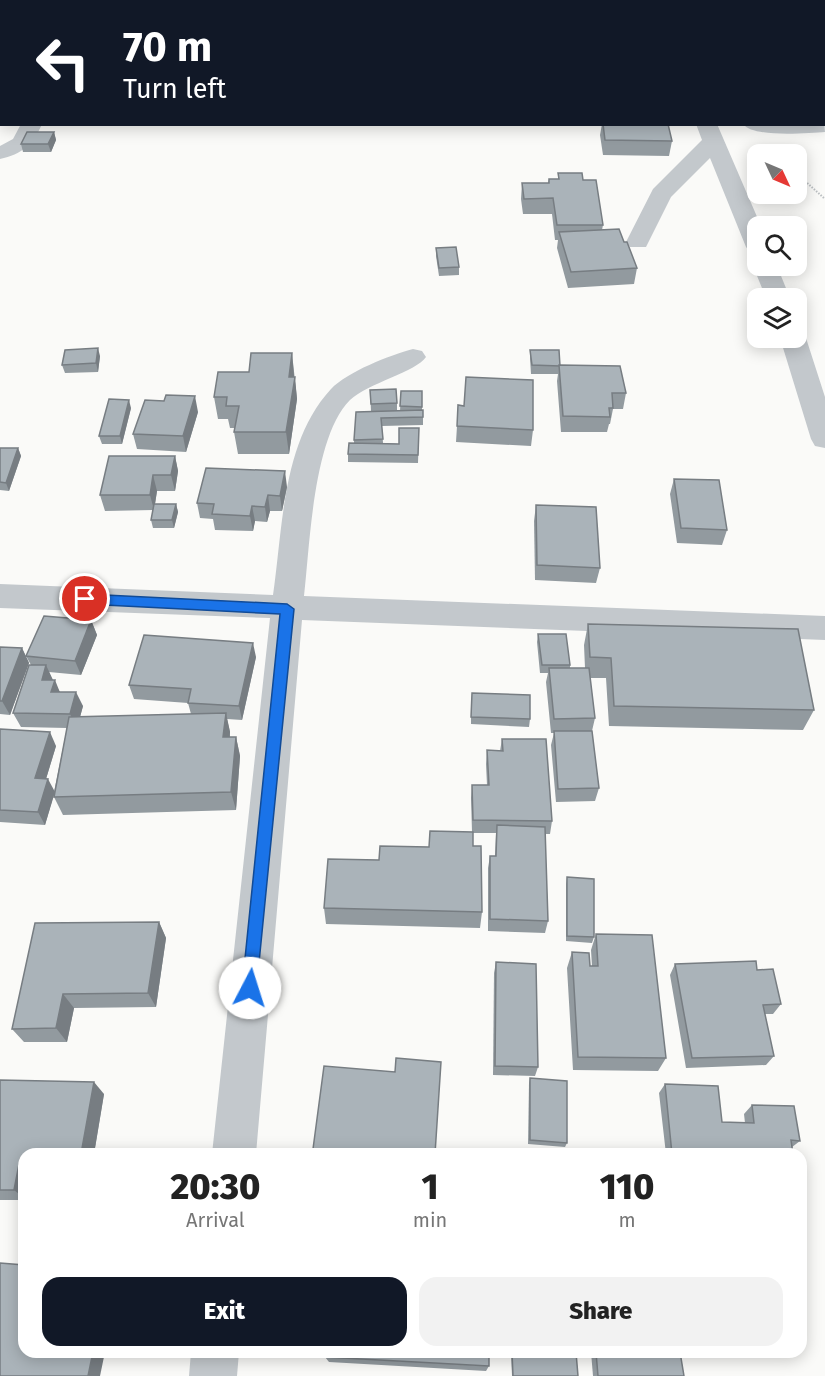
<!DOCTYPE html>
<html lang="en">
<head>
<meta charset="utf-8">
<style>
  :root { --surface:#fff; --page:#f2f2f2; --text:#222; --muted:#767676; --accent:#111827 }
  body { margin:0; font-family:"Fira Sans",sans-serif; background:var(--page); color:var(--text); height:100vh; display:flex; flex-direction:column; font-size:22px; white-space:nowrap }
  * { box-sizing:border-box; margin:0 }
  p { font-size:20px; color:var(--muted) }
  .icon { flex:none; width:33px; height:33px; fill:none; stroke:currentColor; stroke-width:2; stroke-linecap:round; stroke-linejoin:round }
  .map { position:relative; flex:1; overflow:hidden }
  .details { position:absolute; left:18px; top:1148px; width:789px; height:210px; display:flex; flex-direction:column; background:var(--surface); border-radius:18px; box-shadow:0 3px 15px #0003 }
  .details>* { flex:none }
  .hud { position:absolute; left:0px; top:0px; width:825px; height:126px; box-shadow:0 3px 15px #0003; background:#111827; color:#fff; overflow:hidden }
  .needle { width:39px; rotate:134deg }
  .fabs { position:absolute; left:747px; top:144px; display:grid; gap:12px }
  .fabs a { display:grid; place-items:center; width:60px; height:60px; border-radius:12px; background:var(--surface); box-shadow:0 3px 15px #0003; font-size:30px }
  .pin { position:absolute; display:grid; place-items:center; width:51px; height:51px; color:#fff; margin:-26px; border:3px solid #fff; border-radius:50%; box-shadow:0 2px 6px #0007 }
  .me { position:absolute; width:66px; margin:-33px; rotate:5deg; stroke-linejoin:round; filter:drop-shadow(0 0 4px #0008) }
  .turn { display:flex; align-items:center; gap:21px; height:126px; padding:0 24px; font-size:27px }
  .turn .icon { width:78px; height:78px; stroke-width:2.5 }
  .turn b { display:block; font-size:42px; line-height:51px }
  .eta { display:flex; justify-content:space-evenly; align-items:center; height:102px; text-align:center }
  .eta b { font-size:36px; font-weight:800; line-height:42px }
  .button { display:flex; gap:12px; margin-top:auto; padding:12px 24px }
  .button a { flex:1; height:69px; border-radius:18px; background:var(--accent); color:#fff; font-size:24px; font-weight:800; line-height:69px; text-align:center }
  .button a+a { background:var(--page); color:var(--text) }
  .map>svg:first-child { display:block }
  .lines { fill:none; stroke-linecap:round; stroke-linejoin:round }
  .path { stroke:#bbbfc2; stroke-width:2; stroke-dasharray:1.5 1.5; stroke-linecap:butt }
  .minor { fill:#c3c8cc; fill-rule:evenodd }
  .wall { fill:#929a9f }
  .shaded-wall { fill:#777d82 }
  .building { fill:#aab3b9; stroke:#777d82; stroke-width:1.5 }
  .route { fill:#1a73e8; stroke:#114b97; stroke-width:1.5 }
</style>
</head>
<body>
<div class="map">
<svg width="825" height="1376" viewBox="0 0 825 1376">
  <rect width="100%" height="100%" fill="#fafaf8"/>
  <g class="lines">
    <path class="path" d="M796,173L825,199"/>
    <g class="minor">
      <rect x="82" y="0" width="18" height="2"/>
      <path d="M656,0H674L675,2H657Z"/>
      <path d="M824,120L825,132C808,133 753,138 743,124H824Z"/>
      <path d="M21,124H42C33,145 22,154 0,159V146L13,139Z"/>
      <path d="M696,124H717L761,226H758V254L750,252L746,247L710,158L671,197L646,247H630L626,242L653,189L702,140Z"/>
      <path d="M757,261L758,266H777L790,298H766L753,266Z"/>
      <path d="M796,331L802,332L806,338L825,397V448L815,446L811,439L780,338H796Z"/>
      <path d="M413,349L422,351L426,357C416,372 368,383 350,400C313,437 310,544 304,596L825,616V640L302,620L256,1154H212L270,618L0,608V584L273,595C283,527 282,442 331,389C347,372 390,355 413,349Z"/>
      <path d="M191,1352H239L237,1376H189Z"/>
    </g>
  </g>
  <g class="wall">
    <path d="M0,0L2,2V17L0,14Z"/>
    <path d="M95,0H162V2H94Z"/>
    <path d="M182,0H195L194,2H182Z"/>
    <path d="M212,0H243L242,1L249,2H212Z"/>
    <path d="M824,4H825V36L824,34Z"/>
    <rect x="824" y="53" width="1" height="67"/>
    <path d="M0,67H2V97L0,100Z"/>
    <path d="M602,124L672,141L669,156L603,155L600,135Z"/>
    <path d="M54,132L56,140L51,152H23L21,144Z"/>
    <path d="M558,173L583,180L603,225L602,230L624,242L637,268L634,284L568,288L557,248L558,240H555L552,214H523L521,199L522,183H548L549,179H558Z"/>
    <path d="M436,248L459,267V275L439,276L436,256Z"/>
    <path d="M530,350L560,365L626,393L623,409H613L610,424H609L607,432H561L557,381L558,374H531L530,358Z"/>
    <path d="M292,353L297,399L289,454H238L234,432L235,428H230L228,419H218L214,397L249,372Z"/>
    <path d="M100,356L98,372L65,373L62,365Z"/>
    <path d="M370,390L397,403V411H400L401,391H422V410H423V425L382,426L383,443L399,444L419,428L418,463L348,462V454L354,443V440L371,411Z"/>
    <path d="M464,406L533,430L531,446L456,442L457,426Z"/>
    <path d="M131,408L122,444H102L99,436Z"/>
    <path d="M198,412L186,452L137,449L133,434Z"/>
    <path d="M0,448H18L21,456L9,491L0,490Z"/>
    <path d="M175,456L178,471L175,491H157L155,504H176L178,512L174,528H153L151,520L153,510L105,511L100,495Z"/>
    <path d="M674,479L727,530L722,545L677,543L670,494Z"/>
    <path d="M287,487L282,511H270L267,522L255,521L253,531L215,530L213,519L200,518L197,503Z"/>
    <path d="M536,505L600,568L596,583L535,580L534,521Z"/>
    <path d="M91,620L97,635L81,675L49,672L52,680L60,692L83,706L80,717L191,714L188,703L134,699L129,685L256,657L242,720L227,719L230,732V737H236L240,756L236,810L63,815L54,797V794L45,825L0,822V729L56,746L46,779L54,792L67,728L21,727L13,713L31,665L26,656Z"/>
    <path d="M588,624L814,710L803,730L609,726L606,678H590L595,718L592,731L599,788L595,801L556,802L551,745L554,733H551L546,682L548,673H540L537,642L538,634L570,665V668H585L584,645Z"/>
    <path d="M0,647L22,648L29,663L10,715L0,714Z"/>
    <path d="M471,701L530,719L529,727L471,724Z"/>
    <path d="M502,739L552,821L550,834H545L548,921L545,933L488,931V868L490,856H495L496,833H473V846L482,912L480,928L326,924L324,908L379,860L429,847L472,832L471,798L472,785H487L486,764L487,750L500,751Z"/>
    <path d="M567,877L594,937L592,943L566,941V884Z"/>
    <path d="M159,922L166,938L156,1007L74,1008L67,1042H24L12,1029Z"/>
    <path d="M596,934L666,1058L658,1071L573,1070L567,968L572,952L590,966H592L591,950Z"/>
    <path d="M496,962L538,1067L535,1076L493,1075L494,973Z"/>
    <path d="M675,964L757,970L781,1004L773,1014H765L774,1056L766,1065L686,1068L670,975Z"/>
    <path d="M530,1078L567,1143L565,1147L528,1144L529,1083Z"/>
    <path d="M0,1080L104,1094L94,1154H24V1200H0Z"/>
    <path d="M665,1084L722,1122L745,1123L744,1114L752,1105L800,1141L792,1147L793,1154H666L659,1093Z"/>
    <path d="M313,1149L435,1154H315Z"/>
    <path d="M511,1352H576L578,1376H512Z"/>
    <path d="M591,1352H680L684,1376H593Z"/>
    <path d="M325,1357L489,1366L486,1371L329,1362Z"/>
  </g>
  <g class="shaded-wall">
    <path d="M0,88L2,93V97L0,100Z"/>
    <path d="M54,132L56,140L51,152L48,144Z"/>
    <path d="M98,348L100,356L98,372L96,363Z"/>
    <path d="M292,353L294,376L291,399L289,377Z"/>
    <path d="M295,377L297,399L289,454L286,432Z"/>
    <path d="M195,396L198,412L186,452L183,436Z"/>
    <path d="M129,400L131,408L122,444L120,436Z"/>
    <path d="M18,448L21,456L9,491L6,483Z"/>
    <path d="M175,456L178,471L175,491L171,475Z"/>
    <path d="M285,471L287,487L282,511L280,496Z"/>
    <path d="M153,475L157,491L154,510L150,495Z"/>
    <path d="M268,495L270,511L267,522L265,507Z"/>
    <path d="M176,504L178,512L174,528L172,520Z"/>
    <path d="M252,506L255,521L253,531L250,516Z"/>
    <path d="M91,620L97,635L81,675L75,661Z"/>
    <path d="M253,643L256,657L242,720L239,706Z"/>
    <path d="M22,648L29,663L10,715L2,701Z"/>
    <path d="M46,665L53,680L48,694L42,680Z"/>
    <path d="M55,680L61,695L51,692Z"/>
    <path d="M76,692L83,706L77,728L70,714Z"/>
    <path d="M226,713L230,732L228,757L223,737Z"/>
    <path d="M50,732L56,746L42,792L35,778Z"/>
    <path d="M236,737L240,756L236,810L231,792Z"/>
    <path d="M48,779L55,792L45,825L38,812Z"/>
    <path d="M159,922L166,938L156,1007L148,993Z"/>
    <path d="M63,994L74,1008L67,1042L56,1028Z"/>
    <path d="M94,1082L104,1094L94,1154H81Z"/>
    <path d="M20,1159L24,1162V1198L14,1190Z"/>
    <path d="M93,1352H105L100,1376H88Z"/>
  </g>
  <g class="building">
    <path d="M0,0H62L61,2H2V3H0Z"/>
    <path d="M95,0H139L138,2H94Z"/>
    <path d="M290,0H322V2H289Z"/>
    <path d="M330,0H351V2L329,1Z"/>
    <rect x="420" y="0" width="31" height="2"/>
    <rect x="459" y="0" width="43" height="2"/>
    <path d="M219,1H249L248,2Z"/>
    <path d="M262,1H277L261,2Z"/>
    <path d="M824,4H825V15L824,12Z"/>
    <rect x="0" y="25" width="2" height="11"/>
    <rect x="824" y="53" width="1" height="41"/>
    <rect x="0" y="67" width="2" height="13"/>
    <path d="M603,124H668L672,141L605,140Z"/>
    <path d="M27,132H54L48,144H21Z"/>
    <path d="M558,173H582L583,180H596L603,225H557L553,198L524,199L522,183H549V179H559Z"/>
    <path d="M619,229L624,242H627L637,268L571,272L559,232Z"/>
    <path d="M456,247L459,267L439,268L436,248Z"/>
    <path d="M98,348L96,363L62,365L65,350Z"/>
    <path d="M530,350H559L560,366L532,365Z"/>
    <path d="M251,353H292L289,377H295L286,432H234L239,406H226L227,397H214L218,372H249Z"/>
    <path d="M559,365L620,366L626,393H612L613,408H609L610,417L563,416Z"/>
    <path d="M466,377L533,380V430L457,426L458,405L464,406Z"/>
    <path d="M396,389L397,403L371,404L370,390Z"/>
    <path d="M401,391H422V407L400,406Z"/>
    <path d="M166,395L195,396L183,436L133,434L145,400L164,401Z"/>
    <path d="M109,399L129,400L120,436H99Z"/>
    <path d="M423,410V417L381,418L383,439L354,440L356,412Z"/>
    <path d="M399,428H419L418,455L348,454L349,443L399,444Z"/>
    <path d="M0,448H18L6,483L0,482Z"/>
    <path d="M109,456H175L171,475H153L150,495H100Z"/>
    <path d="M206,468L285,471L280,496L268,495L265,507L252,506L250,516L212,514L214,504L197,503Z"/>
    <path d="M674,479L719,480L727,530L681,528Z"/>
    <path d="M154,504H176L172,520H151Z"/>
    <path d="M536,505L596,507L600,568L537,565Z"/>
    <path d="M44,616L91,620L75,661L26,656Z"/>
    <path d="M588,624L798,629L814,710L614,706L611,658L590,657Z"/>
    <path d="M538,634H566L570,665H542Z"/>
    <path d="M144,635L253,643L239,706L188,703L191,689L129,685Z"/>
    <path d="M0,647L22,648L2,701H0Z"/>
    <path d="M29,665H46L42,680H55L51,692H76L70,714L13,713Z"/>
    <path d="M549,668H589L595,718L554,719Z"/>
    <path d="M472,693L530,695V719L471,717Z"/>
    <path d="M226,713L223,737H236L231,792L54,797L69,717Z"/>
    <path d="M0,729L50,732L35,778L48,779L38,812L0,810Z"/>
    <path d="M554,731H592L599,788L558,789Z"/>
    <path d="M502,739H546L552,821L473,820L472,785H489L487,750L503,751Z"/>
    <path d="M497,825L545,827L548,921L490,919V856H496Z"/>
    <path d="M430,831L473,832V846H481L482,912L324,908L328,859L379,860L380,846L429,847Z"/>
    <path d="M567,877L594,879V937L567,936Z"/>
    <path d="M159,922L148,993L63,994L56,1028L12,1029L35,923Z"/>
    <path d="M596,934L652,935L666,1058L578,1057L572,952L589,953L590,966H598Z"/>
    <path d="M756,961L757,970L773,969L781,1004L763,1005L774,1056L692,1058L675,964Z"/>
    <path d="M496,962L536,964L538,1067L495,1066Z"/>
    <path d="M396,1058L441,1062L435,1154H369L313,1149L324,1066L395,1072Z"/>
    <path d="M530,1078L567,1081V1143L530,1140Z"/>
    <path d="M0,1080L94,1082L81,1154H24V1159H20L14,1190H0Z"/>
    <path d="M665,1084L718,1086L722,1122L754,1123L752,1105L794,1106L800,1141L791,1140L793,1154H672Z"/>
    <path d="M0,1263L24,1265V1352H93L88,1376H0Z"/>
    <path d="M326,1352H489V1366L325,1357Z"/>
    <path d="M512,1352H576L578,1376H513Z"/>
    <path d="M596,1352H680L684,1376H598Z"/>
  </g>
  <path class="route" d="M85,594L287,604L294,609L256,993L250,996L245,993L242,988L280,614L85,604L79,599Z"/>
</svg>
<div class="fabs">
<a><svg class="needle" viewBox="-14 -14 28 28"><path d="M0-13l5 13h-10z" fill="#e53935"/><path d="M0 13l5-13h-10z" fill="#767676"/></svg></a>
<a><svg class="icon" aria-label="search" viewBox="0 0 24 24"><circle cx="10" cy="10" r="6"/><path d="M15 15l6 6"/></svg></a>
<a><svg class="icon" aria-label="layers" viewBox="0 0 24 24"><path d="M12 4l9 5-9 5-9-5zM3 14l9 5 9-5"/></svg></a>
</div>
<div class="pin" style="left:85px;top:599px;background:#d93025"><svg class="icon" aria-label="arrive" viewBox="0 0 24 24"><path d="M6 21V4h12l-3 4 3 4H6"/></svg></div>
<svg class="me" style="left:250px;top:988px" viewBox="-20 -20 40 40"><circle r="19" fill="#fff"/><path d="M0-13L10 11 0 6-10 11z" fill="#1a73e8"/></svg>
<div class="hud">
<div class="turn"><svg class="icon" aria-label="left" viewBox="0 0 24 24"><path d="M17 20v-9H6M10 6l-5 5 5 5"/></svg><div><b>70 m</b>Turn left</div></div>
</div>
<section class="details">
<div class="eta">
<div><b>20:30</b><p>Arrival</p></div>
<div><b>1</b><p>min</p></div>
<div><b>110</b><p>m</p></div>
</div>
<div class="button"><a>Exit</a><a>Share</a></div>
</section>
</div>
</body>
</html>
